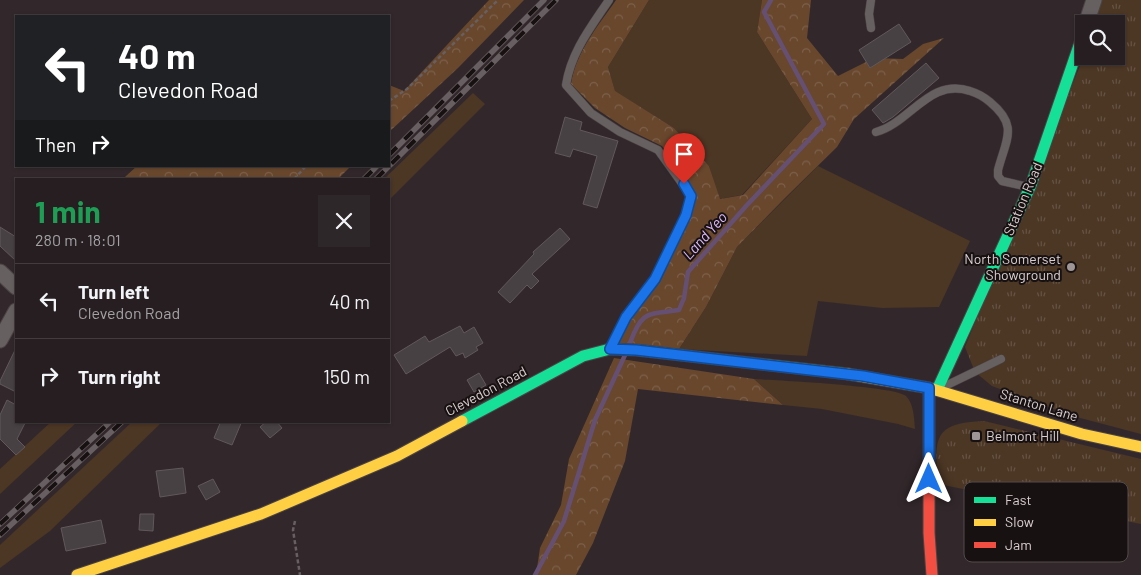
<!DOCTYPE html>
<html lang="en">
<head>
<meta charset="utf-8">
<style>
  :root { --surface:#261e20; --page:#2e2729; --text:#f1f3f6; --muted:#a4a2a5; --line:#423c3e }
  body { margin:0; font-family:Barlow,sans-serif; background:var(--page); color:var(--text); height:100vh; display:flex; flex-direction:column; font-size:19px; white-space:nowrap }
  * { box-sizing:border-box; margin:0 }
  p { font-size:16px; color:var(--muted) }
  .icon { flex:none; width:28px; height:28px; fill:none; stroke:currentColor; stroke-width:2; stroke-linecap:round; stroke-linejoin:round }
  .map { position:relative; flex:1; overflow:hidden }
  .sheet { position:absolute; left:15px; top:178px; width:375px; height:245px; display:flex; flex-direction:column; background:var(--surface); border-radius:0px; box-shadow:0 1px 4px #0004,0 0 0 1px var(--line) }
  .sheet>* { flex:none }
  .guide { position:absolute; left:15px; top:15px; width:375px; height:152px; border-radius:0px; box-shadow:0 1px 4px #0004,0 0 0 1px var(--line); background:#202124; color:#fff; overflow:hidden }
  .tools { position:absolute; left:1075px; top:15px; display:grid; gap:10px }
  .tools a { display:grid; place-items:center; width:50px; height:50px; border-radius:0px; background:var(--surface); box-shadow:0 1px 4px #0004,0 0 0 1px var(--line); font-size:25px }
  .pin { position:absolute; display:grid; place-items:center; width:42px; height:42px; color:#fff; margin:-51px -21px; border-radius:50% 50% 50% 0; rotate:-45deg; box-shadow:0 0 5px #0007 }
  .pin .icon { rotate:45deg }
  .me { position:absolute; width:55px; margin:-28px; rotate:0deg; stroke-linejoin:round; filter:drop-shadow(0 0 4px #0008) }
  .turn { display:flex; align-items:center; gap:18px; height:105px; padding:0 20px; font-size:22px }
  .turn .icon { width:65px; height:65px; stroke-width:2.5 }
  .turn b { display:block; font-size:35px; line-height:42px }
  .then { display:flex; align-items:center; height:48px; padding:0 20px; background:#0003; gap:10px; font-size:19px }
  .round { display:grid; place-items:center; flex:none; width:52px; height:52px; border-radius:0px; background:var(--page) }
  .headline { display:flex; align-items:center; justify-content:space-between; height:85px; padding:0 20px }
  h1 { font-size:30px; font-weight:700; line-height:38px; color:#1e9e55 }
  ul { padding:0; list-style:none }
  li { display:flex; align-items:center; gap:15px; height:75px; padding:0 20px; border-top:1px solid var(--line) }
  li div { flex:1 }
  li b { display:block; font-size:19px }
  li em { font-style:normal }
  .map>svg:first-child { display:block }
  .green { fill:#4c3624 }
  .forest { fill:url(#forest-crowns) }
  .park { fill:url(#park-tufts) }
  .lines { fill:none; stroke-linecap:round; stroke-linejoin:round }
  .stream { stroke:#655074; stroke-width:4.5 }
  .building { fill:#484144; stroke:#60585b }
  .lane-casing { stroke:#4b4345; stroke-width:9 }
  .street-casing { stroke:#4b4345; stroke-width:17 }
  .fast-casing { stroke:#4b4345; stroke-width:13 }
  .slow-casing { stroke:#4b4345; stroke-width:13 }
  .jam-casing { stroke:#4b4345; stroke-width:13 }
  .path { stroke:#675f61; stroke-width:2.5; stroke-dasharray:4 2.5; stroke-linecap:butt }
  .lane { stroke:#676061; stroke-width:8 }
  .street { stroke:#676061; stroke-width:15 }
  .fast { stroke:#16e098; stroke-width:11 }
  .slow { stroke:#ffcf43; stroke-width:11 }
  .jam { stroke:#f24e42; stroke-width:11 }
  .rail-casing { stroke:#675f61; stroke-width:5.5 }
  .rail { stroke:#181112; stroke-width:4; stroke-dasharray:11; stroke-linecap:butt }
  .route-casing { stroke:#114b97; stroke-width:12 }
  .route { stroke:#1a73e8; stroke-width:9 }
  .poi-dot { fill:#9f9596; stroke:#181112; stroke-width:2 }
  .labels { text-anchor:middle; stroke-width:4; stroke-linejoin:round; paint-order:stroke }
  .street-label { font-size:14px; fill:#d9cfd0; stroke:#181112 }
  .poi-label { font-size:14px; fill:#d9cfd0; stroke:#181112; text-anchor:end }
  .water-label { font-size:15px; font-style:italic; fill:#dfbafb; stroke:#181112 }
  .key { fill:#181112; stroke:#524a4b; stroke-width:1 }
  .key-label { font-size:14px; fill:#d9cfd0 }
</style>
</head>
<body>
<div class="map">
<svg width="1141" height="575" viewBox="0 0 1141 575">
  <defs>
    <pattern id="forest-crowns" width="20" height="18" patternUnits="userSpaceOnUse" patternTransform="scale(1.25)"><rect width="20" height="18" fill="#68472d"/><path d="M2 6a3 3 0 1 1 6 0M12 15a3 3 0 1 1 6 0" fill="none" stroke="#7d604a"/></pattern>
    <pattern id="park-tufts" width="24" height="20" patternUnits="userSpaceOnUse" patternTransform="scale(1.25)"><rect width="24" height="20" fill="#4c3624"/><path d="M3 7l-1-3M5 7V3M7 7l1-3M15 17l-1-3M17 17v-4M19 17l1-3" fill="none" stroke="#655243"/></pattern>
  </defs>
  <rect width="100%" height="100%" fill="#32282b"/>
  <g class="green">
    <path d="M649,0H762L757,32L812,119L742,195L719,199L709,166L674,128L615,92L608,67Z"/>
    <path d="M473,93L485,104L389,200V179H384Z"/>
    <path d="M818,166L970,241L939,307L882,308L818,301L807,356L679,349L706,307L737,247Z"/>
    <path d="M754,379C776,380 896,386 906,396C914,404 914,418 915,429L898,424L822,409L783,405Z"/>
    <path d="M52,421H78L0,494V469Z"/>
    <path d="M133,421H163L50,531L0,568V545Z"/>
  </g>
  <g class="forest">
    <path d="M489,0H524L458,68L389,132V85L404,91Z"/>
    <path d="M616,0H649L608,67L615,91L674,128L709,166L720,199L743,195L812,119L757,32L762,0H811L807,38L838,76L874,58L903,59L923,44L944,38L854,119L837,147L785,198L737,247L706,307L679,349L617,343L631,317L660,282L690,217L696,194L662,146L625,128L595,108L571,84C576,52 598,26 616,0Z"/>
    <path d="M137,166H351L338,179H130L125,177Z"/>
    <path d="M614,358L754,379L783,405L638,389L625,461L593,543L576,575H536L540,548L561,505L569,459Z"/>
  </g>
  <g class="park">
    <path d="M1102,0H1141V434L1073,416L992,386L975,372L965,347L1084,56H1116V24H1094Z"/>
    <path d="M984,421L1141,459V524L938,484C935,440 931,423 984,421Z"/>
  </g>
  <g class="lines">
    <g class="stream">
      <path d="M630,343C642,310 647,315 679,310L684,298L688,272L747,205L824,124L764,12L771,0"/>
      <path d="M535,575L564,521L595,420L625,355"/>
    </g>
  </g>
  <g class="building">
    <path d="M899,24L911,42L870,68L859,50Z"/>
    <path d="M926,63L939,78L893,117L883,123L872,110Z"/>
    <path d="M565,117L582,122L580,130L618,141L597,208L583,204L597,156L573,149L570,157L555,153Z"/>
    <path d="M0,227L16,237V261L0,246Z"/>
    <path d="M560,228L570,239L532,274L539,281L531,289L527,285L510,303L498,292L534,254L533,252Z"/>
    <path d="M460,326L464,333L474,327L483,343L476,347L478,350L465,358L463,353L456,356L450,347L406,374L394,355L425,336L429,342Z"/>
    <path d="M16,348V392L0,384V381Z"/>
    <path d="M479,373L486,385L474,392L467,380Z"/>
    <path d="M7,400L16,405V421H26L17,439L25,447L16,455L0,439V415Z"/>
    <path d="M221,421H242L232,445L214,438Z"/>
    <path d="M267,421H276L282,428L270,438L260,427Z"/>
    <path d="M183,468L186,493L160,497L156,471Z"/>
    <path d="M213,479L220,492L206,500L198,486Z"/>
    <path d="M140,514H154L153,531L139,530Z"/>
    <path d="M101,520L106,543L66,551L61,528Z"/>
  </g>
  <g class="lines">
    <defs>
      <g id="lane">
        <path d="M609,0C591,27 571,52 566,85L591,113L620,132L658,150L691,196L686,215L655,279L627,317L611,347"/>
        <path d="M871,28L869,14L871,0"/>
        <path d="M876,132C910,123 930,77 970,91C977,93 984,97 990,102C1019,126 1006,139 998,170V176L1002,181L1028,187"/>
        <path d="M943,387L1001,359"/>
      </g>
      <g id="street">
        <path d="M1086,24L1094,0"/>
        <path d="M0,272L16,287"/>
        <path d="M0,340L16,311"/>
      </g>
      <g id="fast">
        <path d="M937,390L1031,185L1084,31"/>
        <path d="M462,421L583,356L610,349L636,350L848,374"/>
      </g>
      <g id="slow">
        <path d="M848,374L929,388L1082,434L1141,447"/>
        <path d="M77,575L261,514L397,456L462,421"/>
      </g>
      <path id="jam" d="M929,388V533L932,575"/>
    </defs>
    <use href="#lane" class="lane-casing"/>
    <use href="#street" class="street-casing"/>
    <use href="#fast" class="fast-casing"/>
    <use href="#slow" class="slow-casing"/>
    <use href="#jam" class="jam-casing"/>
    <g class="path">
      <path d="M389,101L407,89L498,0"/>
      <path d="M294,179L306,166"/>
      <path d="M295,521L293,530L300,575"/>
    </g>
    <use href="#lane" class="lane"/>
    <use href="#street" class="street"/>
    <use href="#fast" class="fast"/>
    <use href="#slow" class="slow"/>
    <use href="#jam" class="jam"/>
    <defs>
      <g id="rail">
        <path d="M389,155L544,0"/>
        <path d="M364,179L377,166"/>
        <path d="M376,179L556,0"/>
        <path d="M0,524L111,421"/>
        <path d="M0,535L123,421"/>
      </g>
    </defs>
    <use href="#rail" class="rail-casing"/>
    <use href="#rail" class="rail"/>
  </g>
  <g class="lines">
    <defs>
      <path id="route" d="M684,184L691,196L686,215L655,279L626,317L610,349L636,350L863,376L929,388V479"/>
    </defs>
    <use href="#route" class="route-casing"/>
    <use href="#route" class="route"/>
  </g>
  <g class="poi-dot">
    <circle cx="1071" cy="267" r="5"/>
    <rect x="971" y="431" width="10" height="10" rx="2.5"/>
  </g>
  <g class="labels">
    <g class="street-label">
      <text transform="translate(1023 199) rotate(-67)" y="5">Station Road</text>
      <text transform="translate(486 391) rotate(-28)" y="5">Clevedon Road</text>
      <text transform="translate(1039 405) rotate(17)" y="5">Stanton Lane</text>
    </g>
    <g class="poi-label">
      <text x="1061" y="264">North Somerset<tspan x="1061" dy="16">Showground</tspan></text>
      <text x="986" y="441" text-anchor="start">Belmont Hill</text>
    </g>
    <g class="water-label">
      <text transform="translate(705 236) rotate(-48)" y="5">Land Yeo</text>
    </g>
  </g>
  <rect x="964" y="482" width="164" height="80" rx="8" class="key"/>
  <rect x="974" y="497" width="22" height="6" fill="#16e098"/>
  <rect x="974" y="519" width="22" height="7" fill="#ffcf43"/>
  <rect x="974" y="542" width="22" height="6" fill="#f24e42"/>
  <g class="key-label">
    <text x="1005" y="505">Fast</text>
    <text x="1005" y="527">Slow</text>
    <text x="1005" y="550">Jam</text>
  </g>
</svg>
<div class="tools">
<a><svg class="icon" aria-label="search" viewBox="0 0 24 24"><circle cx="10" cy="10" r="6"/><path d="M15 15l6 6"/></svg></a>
</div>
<div class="pin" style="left:684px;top:184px;background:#d93025"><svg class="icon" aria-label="arrive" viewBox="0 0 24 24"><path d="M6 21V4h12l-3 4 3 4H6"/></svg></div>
<svg class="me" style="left:929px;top:479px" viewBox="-20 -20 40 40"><path d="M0-17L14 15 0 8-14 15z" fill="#1a73e8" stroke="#fff" stroke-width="4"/></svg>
<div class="guide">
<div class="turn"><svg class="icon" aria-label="left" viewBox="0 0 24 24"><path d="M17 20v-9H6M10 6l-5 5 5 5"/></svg><div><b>40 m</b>Clevedon Road</div></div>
<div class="then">Then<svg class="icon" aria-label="right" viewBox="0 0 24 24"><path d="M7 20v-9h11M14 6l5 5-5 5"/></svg></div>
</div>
<section class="sheet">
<div class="headline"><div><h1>1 min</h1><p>280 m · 18:01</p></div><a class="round"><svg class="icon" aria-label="close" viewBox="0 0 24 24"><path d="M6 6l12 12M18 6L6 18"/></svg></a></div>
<ul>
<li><svg class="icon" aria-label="left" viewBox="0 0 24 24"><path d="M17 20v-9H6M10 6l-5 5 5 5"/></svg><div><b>Turn left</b><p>Clevedon Road</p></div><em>40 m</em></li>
<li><svg class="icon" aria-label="right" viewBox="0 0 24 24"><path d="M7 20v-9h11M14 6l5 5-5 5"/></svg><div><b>Turn right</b></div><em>150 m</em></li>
</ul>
</section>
</div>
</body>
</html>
